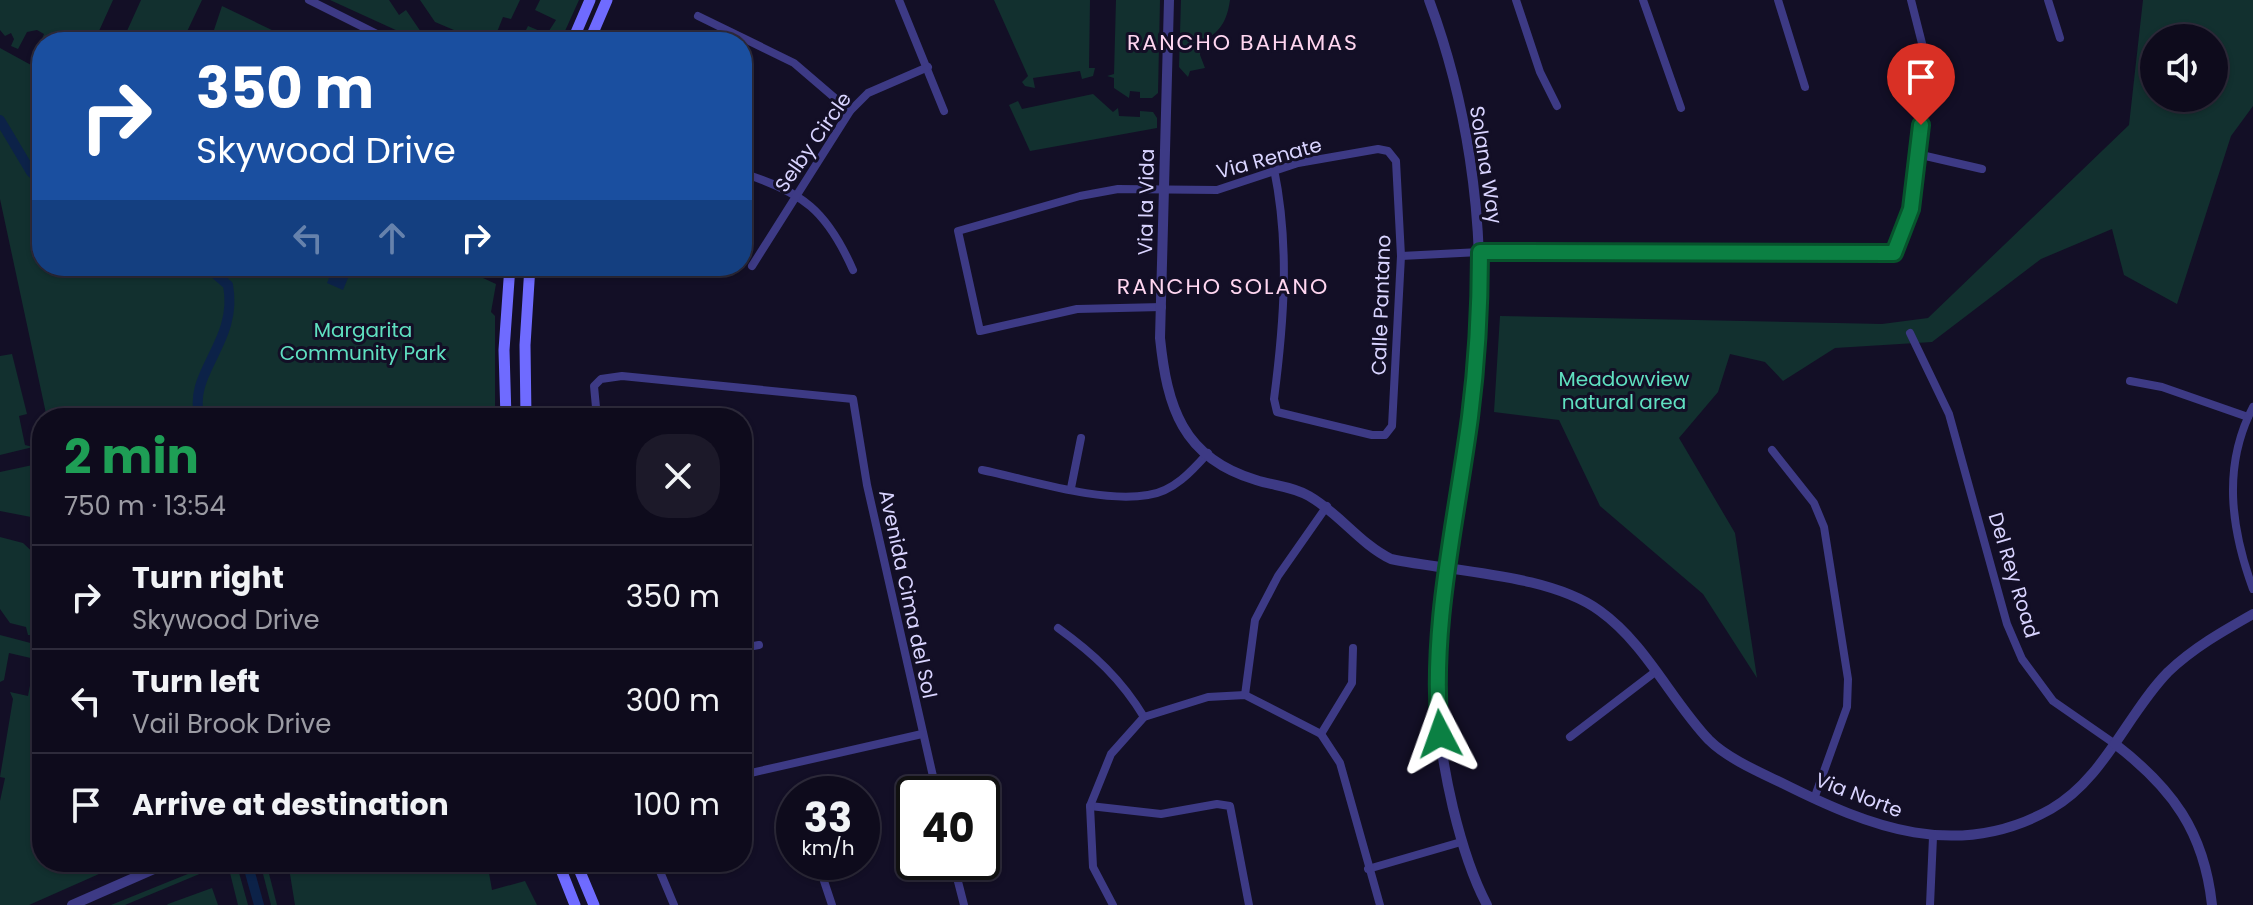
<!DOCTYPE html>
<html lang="en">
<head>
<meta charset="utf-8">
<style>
  :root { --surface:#0e0b1c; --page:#1c1929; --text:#f1f3f6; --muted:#9b9ba3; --line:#2e2b3b }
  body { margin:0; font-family:Poppins,sans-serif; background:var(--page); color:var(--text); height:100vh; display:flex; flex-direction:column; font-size:30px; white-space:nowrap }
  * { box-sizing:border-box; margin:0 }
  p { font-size:26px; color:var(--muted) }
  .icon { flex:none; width:44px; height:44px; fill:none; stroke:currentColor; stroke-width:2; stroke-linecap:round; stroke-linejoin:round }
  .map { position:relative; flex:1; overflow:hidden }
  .sheet { position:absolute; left:32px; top:408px; width:720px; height:464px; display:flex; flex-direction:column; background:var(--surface); border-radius:32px; box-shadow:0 2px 6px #0004,0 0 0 2px var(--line) }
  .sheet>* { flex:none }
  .hud { position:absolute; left:32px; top:32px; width:720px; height:244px; border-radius:32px; box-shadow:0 2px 6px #0004,0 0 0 2px var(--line); background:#1a4fa0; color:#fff; overflow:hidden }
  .tools { position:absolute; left:2140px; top:24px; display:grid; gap:16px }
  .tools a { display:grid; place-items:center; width:88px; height:88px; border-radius:50%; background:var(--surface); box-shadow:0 2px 6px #0004,0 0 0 2px var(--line); font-size:40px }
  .speed { position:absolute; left:776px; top:776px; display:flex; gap:16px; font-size:40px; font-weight:700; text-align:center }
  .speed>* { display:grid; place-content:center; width:104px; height:104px; border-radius:50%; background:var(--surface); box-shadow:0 2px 6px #0004,0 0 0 2px var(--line); line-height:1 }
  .speed small { font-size:20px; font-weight:400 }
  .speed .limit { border:4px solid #111; border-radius:12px; background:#fff; color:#111 }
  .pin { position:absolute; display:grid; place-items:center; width:68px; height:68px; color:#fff; margin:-82px -34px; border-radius:50% 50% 50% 0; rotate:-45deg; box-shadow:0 0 8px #0007 }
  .pin .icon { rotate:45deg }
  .me { position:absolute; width:88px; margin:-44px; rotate:356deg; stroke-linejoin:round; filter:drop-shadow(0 0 6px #0008) }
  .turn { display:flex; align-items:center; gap:28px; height:168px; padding:0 32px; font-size:36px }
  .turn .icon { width:104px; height:104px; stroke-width:2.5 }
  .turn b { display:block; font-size:56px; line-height:68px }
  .lanes { display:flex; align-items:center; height:76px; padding:0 32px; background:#0003; justify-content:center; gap:40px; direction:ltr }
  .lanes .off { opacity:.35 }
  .round { display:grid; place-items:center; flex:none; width:84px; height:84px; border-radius:32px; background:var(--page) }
  .headline { display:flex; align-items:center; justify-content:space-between; height:136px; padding:0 32px }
  h1 { font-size:48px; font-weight:700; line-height:60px; color:#1e9e55 }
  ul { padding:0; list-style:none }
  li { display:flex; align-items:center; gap:24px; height:104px; padding:0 32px; border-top:2px solid var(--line) }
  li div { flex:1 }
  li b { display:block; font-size:30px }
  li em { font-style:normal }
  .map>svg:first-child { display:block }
  .green { fill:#12302f; fill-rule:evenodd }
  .water { fill:#0c2248 }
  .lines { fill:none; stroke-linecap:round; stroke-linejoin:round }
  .canal { stroke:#0c2248; stroke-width:10 }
  .minor { stroke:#3d3a85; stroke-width:8 }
  .tertiary { stroke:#3d3a85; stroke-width:10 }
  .secondary { stroke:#6f6bff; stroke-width:11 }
  .route-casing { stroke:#07532c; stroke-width:20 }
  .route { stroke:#0b8043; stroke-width:14 }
  .labels { text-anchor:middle; stroke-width:6; stroke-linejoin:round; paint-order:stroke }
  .street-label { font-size:20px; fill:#d9d4ff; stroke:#130f26 }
  .park-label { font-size:20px; fill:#5fe0c0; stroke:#130f26 }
  .neighbourhood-label { font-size:22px; letter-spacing:2px; fill:#ffd6f0; stroke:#130f26 }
</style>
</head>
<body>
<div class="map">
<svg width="2253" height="905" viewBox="0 0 2253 905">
  <rect width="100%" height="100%" fill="#130f26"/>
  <g class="green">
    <path d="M0,0H113L94,42H42V53L37,51L44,34L37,30L27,32L18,49L11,46L14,39L11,33L5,36L0,30Z"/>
    <path d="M141,0H202L182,42H122Z"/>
    <path d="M330,0H389L399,15L406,10L421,32L439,42H422Z"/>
    <path d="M420,0H520L511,19L503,17L497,32L503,35L499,40L465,42L460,38L461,33L435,22Z"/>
    <path d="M540,0H579L560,42H520L528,26L547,34L556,20L535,10Z"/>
    <path d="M994,0H1090L1089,68H1095L1093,76L1082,79L1080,71L1033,78L1035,88L1025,86L1022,82L1028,76Z"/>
    <path d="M1116,0H1160L1158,93L1152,98H1140V92L1130,91L1129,98L1114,88V78L1107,76L1114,74Z"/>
    <path d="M1181,0H1230C1227,21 1220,33 1201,42L1200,55L1205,68L1190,71L1188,77L1179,67Z"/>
    <path d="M2143,0H2253V106L2231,136L2177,304L2124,275L2112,229L2041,259L1932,342L1835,348L1783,381L1765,362L1730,354L1718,392L1679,438L1735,533L1757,678L1703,594L1600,506L1559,420L1494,412L1500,316L1882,324L1928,318L2129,125ZM2154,38H2214V98H2154Z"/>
    <path d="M222,6L276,32L272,42H210Z"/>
    <path d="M0,48L42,71V266H457L496,284L491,312L495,316V418H47L0,199Z"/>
    <path d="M1093,94L1113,112L1118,108L1119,116L1140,117V111L1153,112L1157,118V128L1030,151L1009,105L1018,101L1022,109Z"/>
    <path d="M12,354L27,414L19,416L25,445L33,447L0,455V356Z"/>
    <path d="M42,463V539L30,526L31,517L0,511V472Z"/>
    <path d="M0,537L23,543L42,561V636L28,635L26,627L10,623L0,609Z"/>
    <path d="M0,635L42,646V862H126L29,905H0V801L5,778L0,777L13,699L10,692L28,696L35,659L9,653L4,680L0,682Z"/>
    <path d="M220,862H236L248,905H238L229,869L223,870Z"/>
    <path d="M260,862H266L277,905H271Z"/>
    <path d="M288,862H520L519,866L489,873L492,890L525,881L537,905H295Z"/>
    <path d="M210,865L209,870L125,905H111Z"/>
    <path d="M212,888L218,905H167L168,904Z"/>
  </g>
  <path class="water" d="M334,266H353L343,290L327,283Z"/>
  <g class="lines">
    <g class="canal">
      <path d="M0,120L31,172L42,182"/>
      <path d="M200,418C186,373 239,343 228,285L206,266"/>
      <path d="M247,862L259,905"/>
    </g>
    <g class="minor">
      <path d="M309,0L393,42"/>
      <path d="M899,0L944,111"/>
      <path d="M1516,0L1540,72L1557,106"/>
      <path d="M1643,0L1681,108"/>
      <path d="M1778,0L1805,87"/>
      <path d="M2048,0L2060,38"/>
      <path d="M698,16L794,63L850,111"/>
      <path d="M1917,154L1982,169"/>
      <path d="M742,173C803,192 827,211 853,270"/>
      <path d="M1401,256L1480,252L1894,253L1911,209L1928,67L1911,0"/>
      <path d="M752,266L850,111L868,93L928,67"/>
      <path d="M1162,307L1077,309L980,331L958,231L1080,196L1118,189L1217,190L1298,163L1378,149L1388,151L1396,161L1401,256L1392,426L1385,435H1372L1277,412L1274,399C1284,322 1290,246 1274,169"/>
      <path d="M1910,333L1949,414L2007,624L2022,659L2053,701L2115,744"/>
      <path d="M2130,381L2162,387L2248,417"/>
      <path d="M2253,407C2222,466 2231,529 2253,589"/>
      <path d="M597,418L594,386L601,379L622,376L853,399L867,485L937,794"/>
      <path d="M1772,450L1814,503L1824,527L1848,679L1847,707L1814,799"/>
      <path d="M982,470C1031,480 1099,503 1148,495C1173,492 1192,471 1208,453"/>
      <path d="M1071,488L1081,438"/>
      <path d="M1058,628C1094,654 1121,679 1144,717"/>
      <path d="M742,648L759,645"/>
      <path d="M1245,695L1255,620L1278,576L1327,506"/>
      <path d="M1321,734L1352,683L1353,648"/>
      <path d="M1570,737L1655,672"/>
      <path d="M742,775L922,734"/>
      <path d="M1090,806L1161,814L1217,804L1230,806L1249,905"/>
      <path d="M656,862L674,905"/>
      <path d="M953,862L964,905"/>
      <path d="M1368,869L1461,842"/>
      <path d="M824,881L832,905"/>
      <path d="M1113,905L1093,867L1090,806L1111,754L1144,717L1208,697L1245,695L1321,734L1340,763L1380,905"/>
      <path d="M1930,905L1933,837"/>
    </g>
    <g class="tertiary">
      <path d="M1169,0L1160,338C1167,406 1182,458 1256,480C1274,486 1292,486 1309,496C1339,513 1360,544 1391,559C1453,572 1550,574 1600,611C1646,644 1671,700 1709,740C1727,758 1759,772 1782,783C1870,827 1957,862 2051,809C2104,779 2127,714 2168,672C2193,648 2223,631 2253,614"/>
      <path d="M1429,0C1467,102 1483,213 1479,321C1475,433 1445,541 1437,652C1433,704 1441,757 1453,808C1461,841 1471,875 1487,905"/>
      <path d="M2115,744C2172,788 2204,831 2212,905"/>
      <path d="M72,905L170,862"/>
    </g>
    <g class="secondary">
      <path d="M572,42L590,0"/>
      <path d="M589,42L607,0"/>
      <path d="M506,418L504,350L510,266"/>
      <path d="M526,418L525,345L530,266"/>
      <path d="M558,862L575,905"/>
      <path d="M576,862L594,905"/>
    </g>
  </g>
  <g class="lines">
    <defs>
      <path id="route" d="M1440,734C1430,627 1456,523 1470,417C1477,362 1480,307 1480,252L1894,253L1911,209L1921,125"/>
    </defs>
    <use href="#route" class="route-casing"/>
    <use href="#route" class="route"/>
  </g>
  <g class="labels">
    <g class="street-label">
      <text transform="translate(813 142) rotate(-55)" y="7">Selby Circle</text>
      <text transform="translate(1269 158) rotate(-15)" y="7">Via Renate</text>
      <text transform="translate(1486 165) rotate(81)" y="7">Solana Way</text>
      <text transform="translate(1146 202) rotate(-89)" y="7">Via la Vida</text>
      <text transform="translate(1381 305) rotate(-88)" y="7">Calle Pantano</text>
      <text transform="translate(2014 575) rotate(73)" y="7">Del Rey Road</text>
      <text transform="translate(908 594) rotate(78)" y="7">Avenida Cima del Sol</text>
      <text transform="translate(1859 795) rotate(21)" y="7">Via Norte</text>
    </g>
    <g class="park-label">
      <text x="363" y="337">Margarita<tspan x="363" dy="23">Community Park</tspan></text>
      <text x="1624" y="386">Meadowview<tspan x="1624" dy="23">natural area</tspan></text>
    </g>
    <g class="neighbourhood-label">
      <text x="1243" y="50">RANCHO BAHAMAS</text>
      <text x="1223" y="294">RANCHO SOLANO</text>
    </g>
  </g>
</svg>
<div class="tools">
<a><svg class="icon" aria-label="sound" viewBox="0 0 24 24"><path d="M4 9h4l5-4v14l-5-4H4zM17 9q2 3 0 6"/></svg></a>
</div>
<div class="speed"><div>33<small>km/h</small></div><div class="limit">40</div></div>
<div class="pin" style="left:1921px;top:125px;background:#d93025"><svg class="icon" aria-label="arrive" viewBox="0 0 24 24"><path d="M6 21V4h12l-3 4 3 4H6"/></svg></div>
<svg class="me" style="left:1440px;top:734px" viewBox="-20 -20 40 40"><path d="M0-17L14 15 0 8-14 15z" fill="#0b8043" stroke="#fff" stroke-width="4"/></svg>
<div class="hud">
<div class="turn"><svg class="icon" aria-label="right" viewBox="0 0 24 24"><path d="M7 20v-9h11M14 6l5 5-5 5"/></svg><div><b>350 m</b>Skywood Drive</div></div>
<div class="lanes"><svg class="icon off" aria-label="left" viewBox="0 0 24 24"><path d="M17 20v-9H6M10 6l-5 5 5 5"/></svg><svg class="icon off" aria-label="ahead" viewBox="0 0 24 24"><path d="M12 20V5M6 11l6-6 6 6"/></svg><svg class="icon" aria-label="right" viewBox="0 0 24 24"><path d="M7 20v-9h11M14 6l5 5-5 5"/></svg></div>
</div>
<section class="sheet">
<div class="headline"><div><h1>2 min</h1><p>750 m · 13:54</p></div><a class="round"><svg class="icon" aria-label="close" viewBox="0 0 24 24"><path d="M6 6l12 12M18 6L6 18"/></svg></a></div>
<ul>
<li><svg class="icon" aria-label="right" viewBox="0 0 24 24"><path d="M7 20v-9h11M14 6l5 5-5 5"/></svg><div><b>Turn right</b><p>Skywood Drive</p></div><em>350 m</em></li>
<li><svg class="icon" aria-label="left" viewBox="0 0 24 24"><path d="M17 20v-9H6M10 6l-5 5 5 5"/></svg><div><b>Turn left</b><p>Vail Brook Drive</p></div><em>300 m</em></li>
<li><svg class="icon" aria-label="arrive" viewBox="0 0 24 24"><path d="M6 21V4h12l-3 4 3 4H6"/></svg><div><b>Arrive at destination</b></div><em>100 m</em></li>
</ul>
</section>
</div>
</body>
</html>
